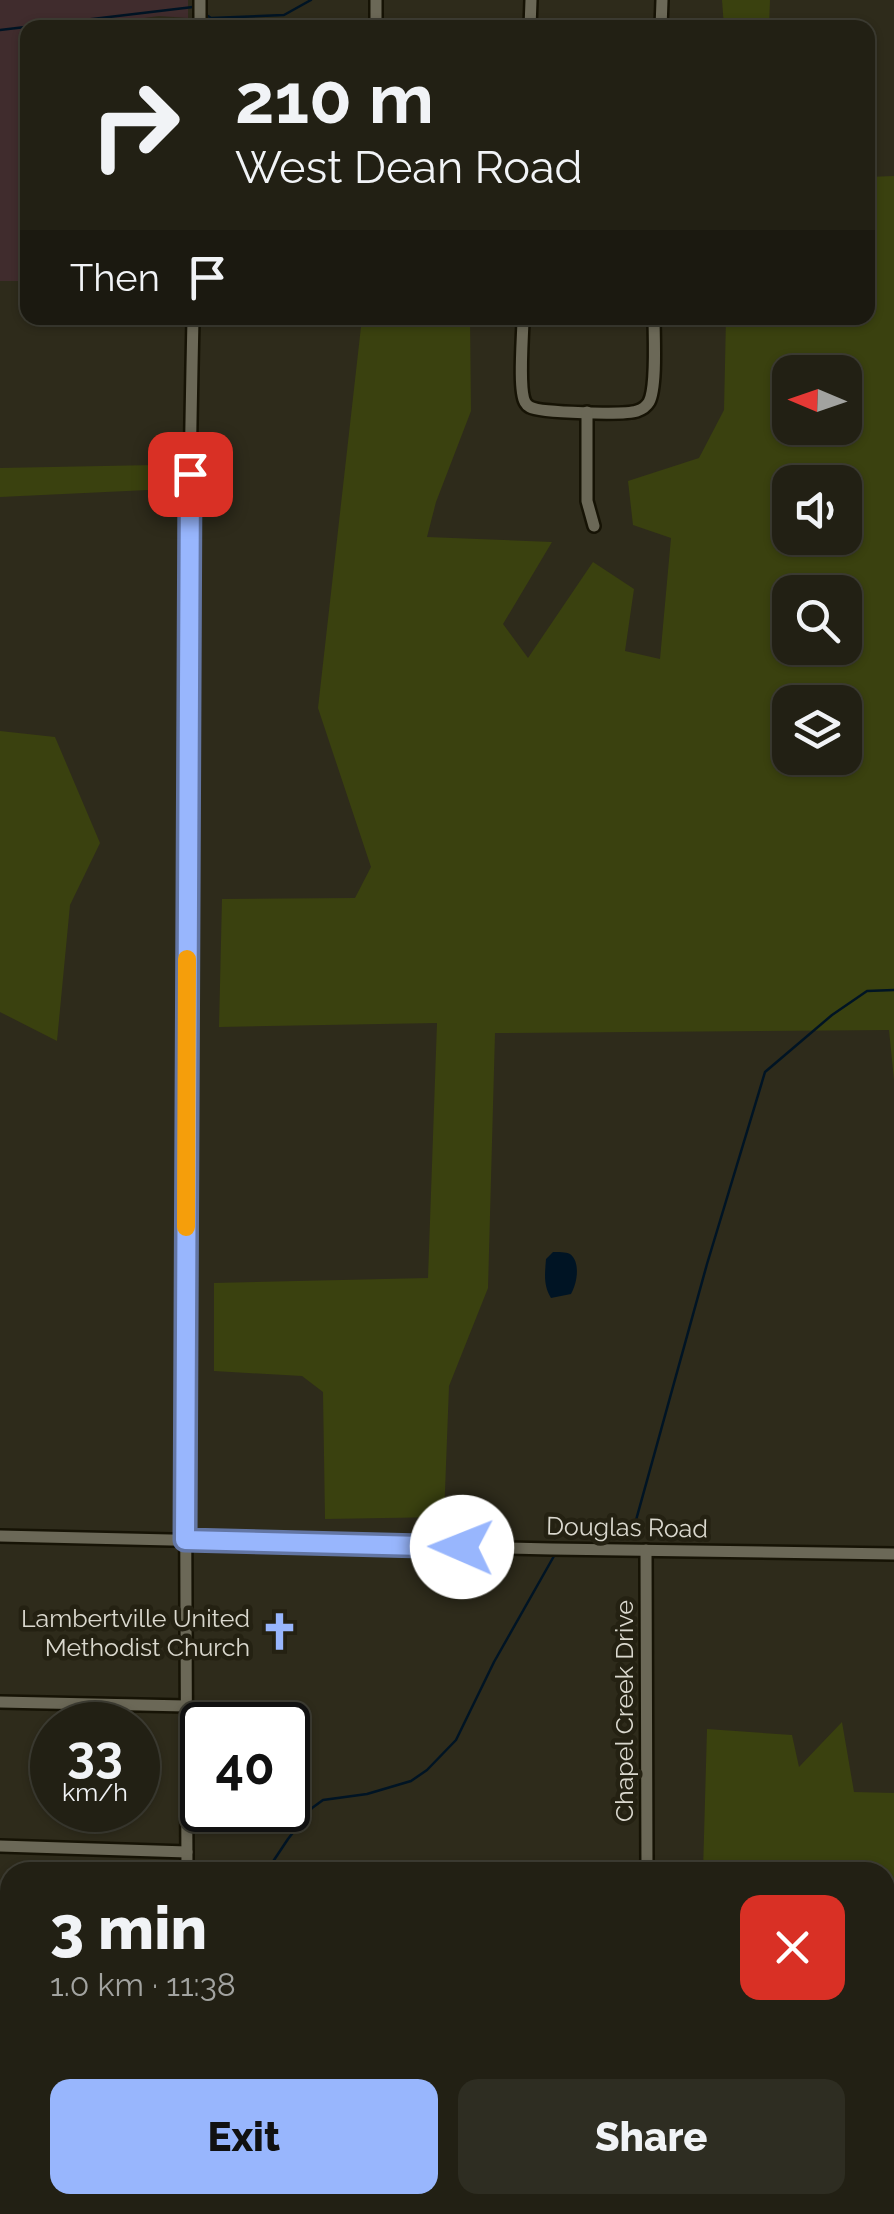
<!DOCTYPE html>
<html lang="en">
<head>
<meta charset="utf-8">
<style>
  :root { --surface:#222014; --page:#2e2d22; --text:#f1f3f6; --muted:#a2a3a0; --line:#3f3e34; --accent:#98b6fd }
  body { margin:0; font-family:Raleway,sans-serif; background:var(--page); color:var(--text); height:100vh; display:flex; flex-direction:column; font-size:38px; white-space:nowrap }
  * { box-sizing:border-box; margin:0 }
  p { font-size:32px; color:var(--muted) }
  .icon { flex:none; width:55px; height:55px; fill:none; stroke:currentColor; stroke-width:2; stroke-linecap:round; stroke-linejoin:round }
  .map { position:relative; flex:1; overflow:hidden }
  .details { position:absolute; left:0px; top:1862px; width:895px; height:352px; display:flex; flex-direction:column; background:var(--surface); border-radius:30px 30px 0 0; box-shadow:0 2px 8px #0004,0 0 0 2px var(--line) }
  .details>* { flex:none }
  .hud { position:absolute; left:20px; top:20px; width:855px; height:305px; border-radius:20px; box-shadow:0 2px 8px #0004,0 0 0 2px var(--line); background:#222014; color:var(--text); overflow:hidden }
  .needle { width:65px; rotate:272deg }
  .controls { position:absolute; left:772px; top:355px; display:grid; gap:20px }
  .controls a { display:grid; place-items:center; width:90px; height:90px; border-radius:20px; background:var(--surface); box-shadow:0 2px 8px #0004,0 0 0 2px var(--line); font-size:50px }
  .speed { position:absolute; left:30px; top:1702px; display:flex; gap:20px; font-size:50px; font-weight:700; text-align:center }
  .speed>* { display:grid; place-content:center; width:130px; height:130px; border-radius:50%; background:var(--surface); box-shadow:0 2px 8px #0004,0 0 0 2px var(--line); line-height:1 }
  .speed small { font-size:25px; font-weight:400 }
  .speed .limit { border:5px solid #111; border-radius:15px; background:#fff; color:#111 }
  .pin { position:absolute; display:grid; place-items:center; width:85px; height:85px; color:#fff; margin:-42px; border-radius:20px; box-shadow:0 5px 15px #0006 }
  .me { position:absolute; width:110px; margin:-55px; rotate:271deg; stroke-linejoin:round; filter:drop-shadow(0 0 8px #0008) }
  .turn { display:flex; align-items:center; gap:35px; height:210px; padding:0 50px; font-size:45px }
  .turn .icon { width:130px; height:130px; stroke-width:2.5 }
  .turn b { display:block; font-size:70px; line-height:85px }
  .then { display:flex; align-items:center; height:95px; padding:0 50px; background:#0003; gap:20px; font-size:38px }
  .round { display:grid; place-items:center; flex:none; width:105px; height:105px; border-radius:20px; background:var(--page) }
  .summary { display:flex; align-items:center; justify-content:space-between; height:170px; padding:0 50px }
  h1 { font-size:60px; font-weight:800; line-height:75px }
  .button { display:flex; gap:20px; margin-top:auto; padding:20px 50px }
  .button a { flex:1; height:115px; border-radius:20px; background:var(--accent); color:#111; font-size:40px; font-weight:800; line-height:115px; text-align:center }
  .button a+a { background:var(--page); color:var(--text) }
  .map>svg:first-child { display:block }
  .education { fill:#402c2d }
  .green { fill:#3a410f; fill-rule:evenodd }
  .water { fill:#001424 }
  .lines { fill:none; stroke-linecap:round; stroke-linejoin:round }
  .stream { stroke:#001424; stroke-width:2.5 }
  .minor-casing { stroke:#161305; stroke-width:16 }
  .minor { stroke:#6b6857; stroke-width:11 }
  .route-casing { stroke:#6376a4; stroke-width:25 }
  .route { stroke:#98b6fd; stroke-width:18 }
  .slow { stroke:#f59e0b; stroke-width:18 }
  .labels { text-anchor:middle; stroke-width:9; stroke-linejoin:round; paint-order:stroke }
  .street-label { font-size:25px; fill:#dad8ce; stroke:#242112 }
  .poi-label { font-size:25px; fill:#dad8ce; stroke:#242112; text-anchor:end }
</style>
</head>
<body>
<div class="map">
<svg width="894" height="2214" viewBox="0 0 894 2214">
  <rect width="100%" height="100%" fill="#2e2b1b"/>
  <path class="education" d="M0,0H188V18L159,16L122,21L121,27L28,28L27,281H0Z"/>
  <g class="green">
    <path d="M722,0H770L769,27H724Z"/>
    <path d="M894,176V1080L889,1030L495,1033L488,1288L449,1386L444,1517L325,1519L323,1392L302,1376L214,1371V1283L428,1278L437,1023L219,1027L222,899L355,898L371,867L318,708L362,318H470L471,411L436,502L427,537L552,542L503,624L528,658L593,562L634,589L625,651L660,659L671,538L633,525L628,481L699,458L724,410L726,318H868V177ZM845,372V428H790V372ZM845,482V538H790V482ZM845,592V648H790V592ZM845,702V758H790V702Z"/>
    <path d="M155,465L148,490L0,497V468Z"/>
    <path d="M0,731L55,737L100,843L70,905L57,1041L0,1012Z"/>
    <path d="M842,1722L854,1792L894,1793V2214H694V2205H885V1872H703L707,1729L792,1735L799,1767Z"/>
  </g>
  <path class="water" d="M553,1252C558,1252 566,1252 570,1254C581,1262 577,1284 571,1294L551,1298C543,1285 545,1273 546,1259Z"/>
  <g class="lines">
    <g class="stream">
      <path d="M208,16L211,18L284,15L311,0"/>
      <path d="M0,30L193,7"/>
      <path d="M607,1533L629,1534L633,1531L707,1264L765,1072L832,1015L867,991L894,990"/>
      <path d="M555,1538L560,1535L597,1532"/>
      <path d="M266,1872L288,1839L312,1808L323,1800L367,1794L411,1781L427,1770L456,1740L494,1662L554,1556"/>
    </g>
    <defs>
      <g id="minor">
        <path d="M200,28V0"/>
        <path d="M376,28V0"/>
        <path d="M530,28L531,0"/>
        <path d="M661,28L662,0"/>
        <path d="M523,318C523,335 518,389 525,402C526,404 528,406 530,407C540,413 626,415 637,411C643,409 646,407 649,402C657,387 654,336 654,318"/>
        <path d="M587,412V501L594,526"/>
        <path d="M0,1536L552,1549L894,1554"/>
        <path d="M646,1550L647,1872"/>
        <path d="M0,1702L186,1706"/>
        <path d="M0,1846L187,1852"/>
        <path d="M187,1872C185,1354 182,836 193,318"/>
        <path d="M507,1872L647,1871"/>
        <path d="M0,1992H10"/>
        <path d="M189,2205V2214"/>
        <path d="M279,2205V2214"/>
      </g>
    </defs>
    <use href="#minor" class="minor-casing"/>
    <use href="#minor" class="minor"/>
  </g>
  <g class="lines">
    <defs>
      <path id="route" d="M190,474L185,1540L462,1547"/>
    </defs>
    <use href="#route" class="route-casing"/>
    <use href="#route" class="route"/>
    <path class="slow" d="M186,1227L187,959"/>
  </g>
  <defs>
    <symbol id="church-bare" viewBox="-9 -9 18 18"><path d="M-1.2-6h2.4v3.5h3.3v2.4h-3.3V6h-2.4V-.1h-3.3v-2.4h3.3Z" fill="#98b6fd" stroke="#242112" stroke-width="2.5" paint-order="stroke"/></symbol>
  </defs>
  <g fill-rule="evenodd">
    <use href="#church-bare" x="252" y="1604" width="55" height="55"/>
  </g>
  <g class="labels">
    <g class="street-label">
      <text transform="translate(627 1527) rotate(1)" y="9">Douglas Road</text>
      <text transform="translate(624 1711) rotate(-90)" y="9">Chapel Creek Drive</text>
    </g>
    <g class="poi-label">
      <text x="250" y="1627">Lambertville United<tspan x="250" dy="29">Methodist Church</tspan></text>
    </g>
  </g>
</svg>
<div class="controls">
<a><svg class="needle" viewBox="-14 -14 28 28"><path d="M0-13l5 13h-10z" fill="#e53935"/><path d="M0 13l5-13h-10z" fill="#a2a3a0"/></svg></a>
<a><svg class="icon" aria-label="sound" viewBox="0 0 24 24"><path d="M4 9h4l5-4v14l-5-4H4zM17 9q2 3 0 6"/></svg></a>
<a><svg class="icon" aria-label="search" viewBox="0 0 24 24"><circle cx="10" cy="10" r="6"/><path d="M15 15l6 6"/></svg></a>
<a><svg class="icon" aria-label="layers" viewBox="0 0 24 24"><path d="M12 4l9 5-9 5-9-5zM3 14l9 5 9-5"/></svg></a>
</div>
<div class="speed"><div>33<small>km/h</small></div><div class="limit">40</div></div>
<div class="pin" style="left:190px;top:474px;background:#d93025"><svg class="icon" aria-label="arrive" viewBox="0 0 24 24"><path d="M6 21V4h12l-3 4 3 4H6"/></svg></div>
<svg class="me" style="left:462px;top:1547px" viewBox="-20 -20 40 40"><circle r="19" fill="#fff"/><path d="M0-13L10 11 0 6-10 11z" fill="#98b6fd"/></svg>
<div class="hud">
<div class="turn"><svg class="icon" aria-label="right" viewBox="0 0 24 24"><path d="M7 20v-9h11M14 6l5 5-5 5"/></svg><div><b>210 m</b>West Dean Road</div></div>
<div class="then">Then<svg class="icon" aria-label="arrive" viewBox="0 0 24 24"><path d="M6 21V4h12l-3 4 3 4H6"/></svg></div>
</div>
<section class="details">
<div class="summary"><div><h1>3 min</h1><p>1.0 km · 11:38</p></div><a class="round" style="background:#d93025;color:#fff"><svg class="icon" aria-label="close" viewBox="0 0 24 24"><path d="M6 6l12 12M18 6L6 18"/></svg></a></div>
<div class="button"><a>Exit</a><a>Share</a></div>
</section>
</div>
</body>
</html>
